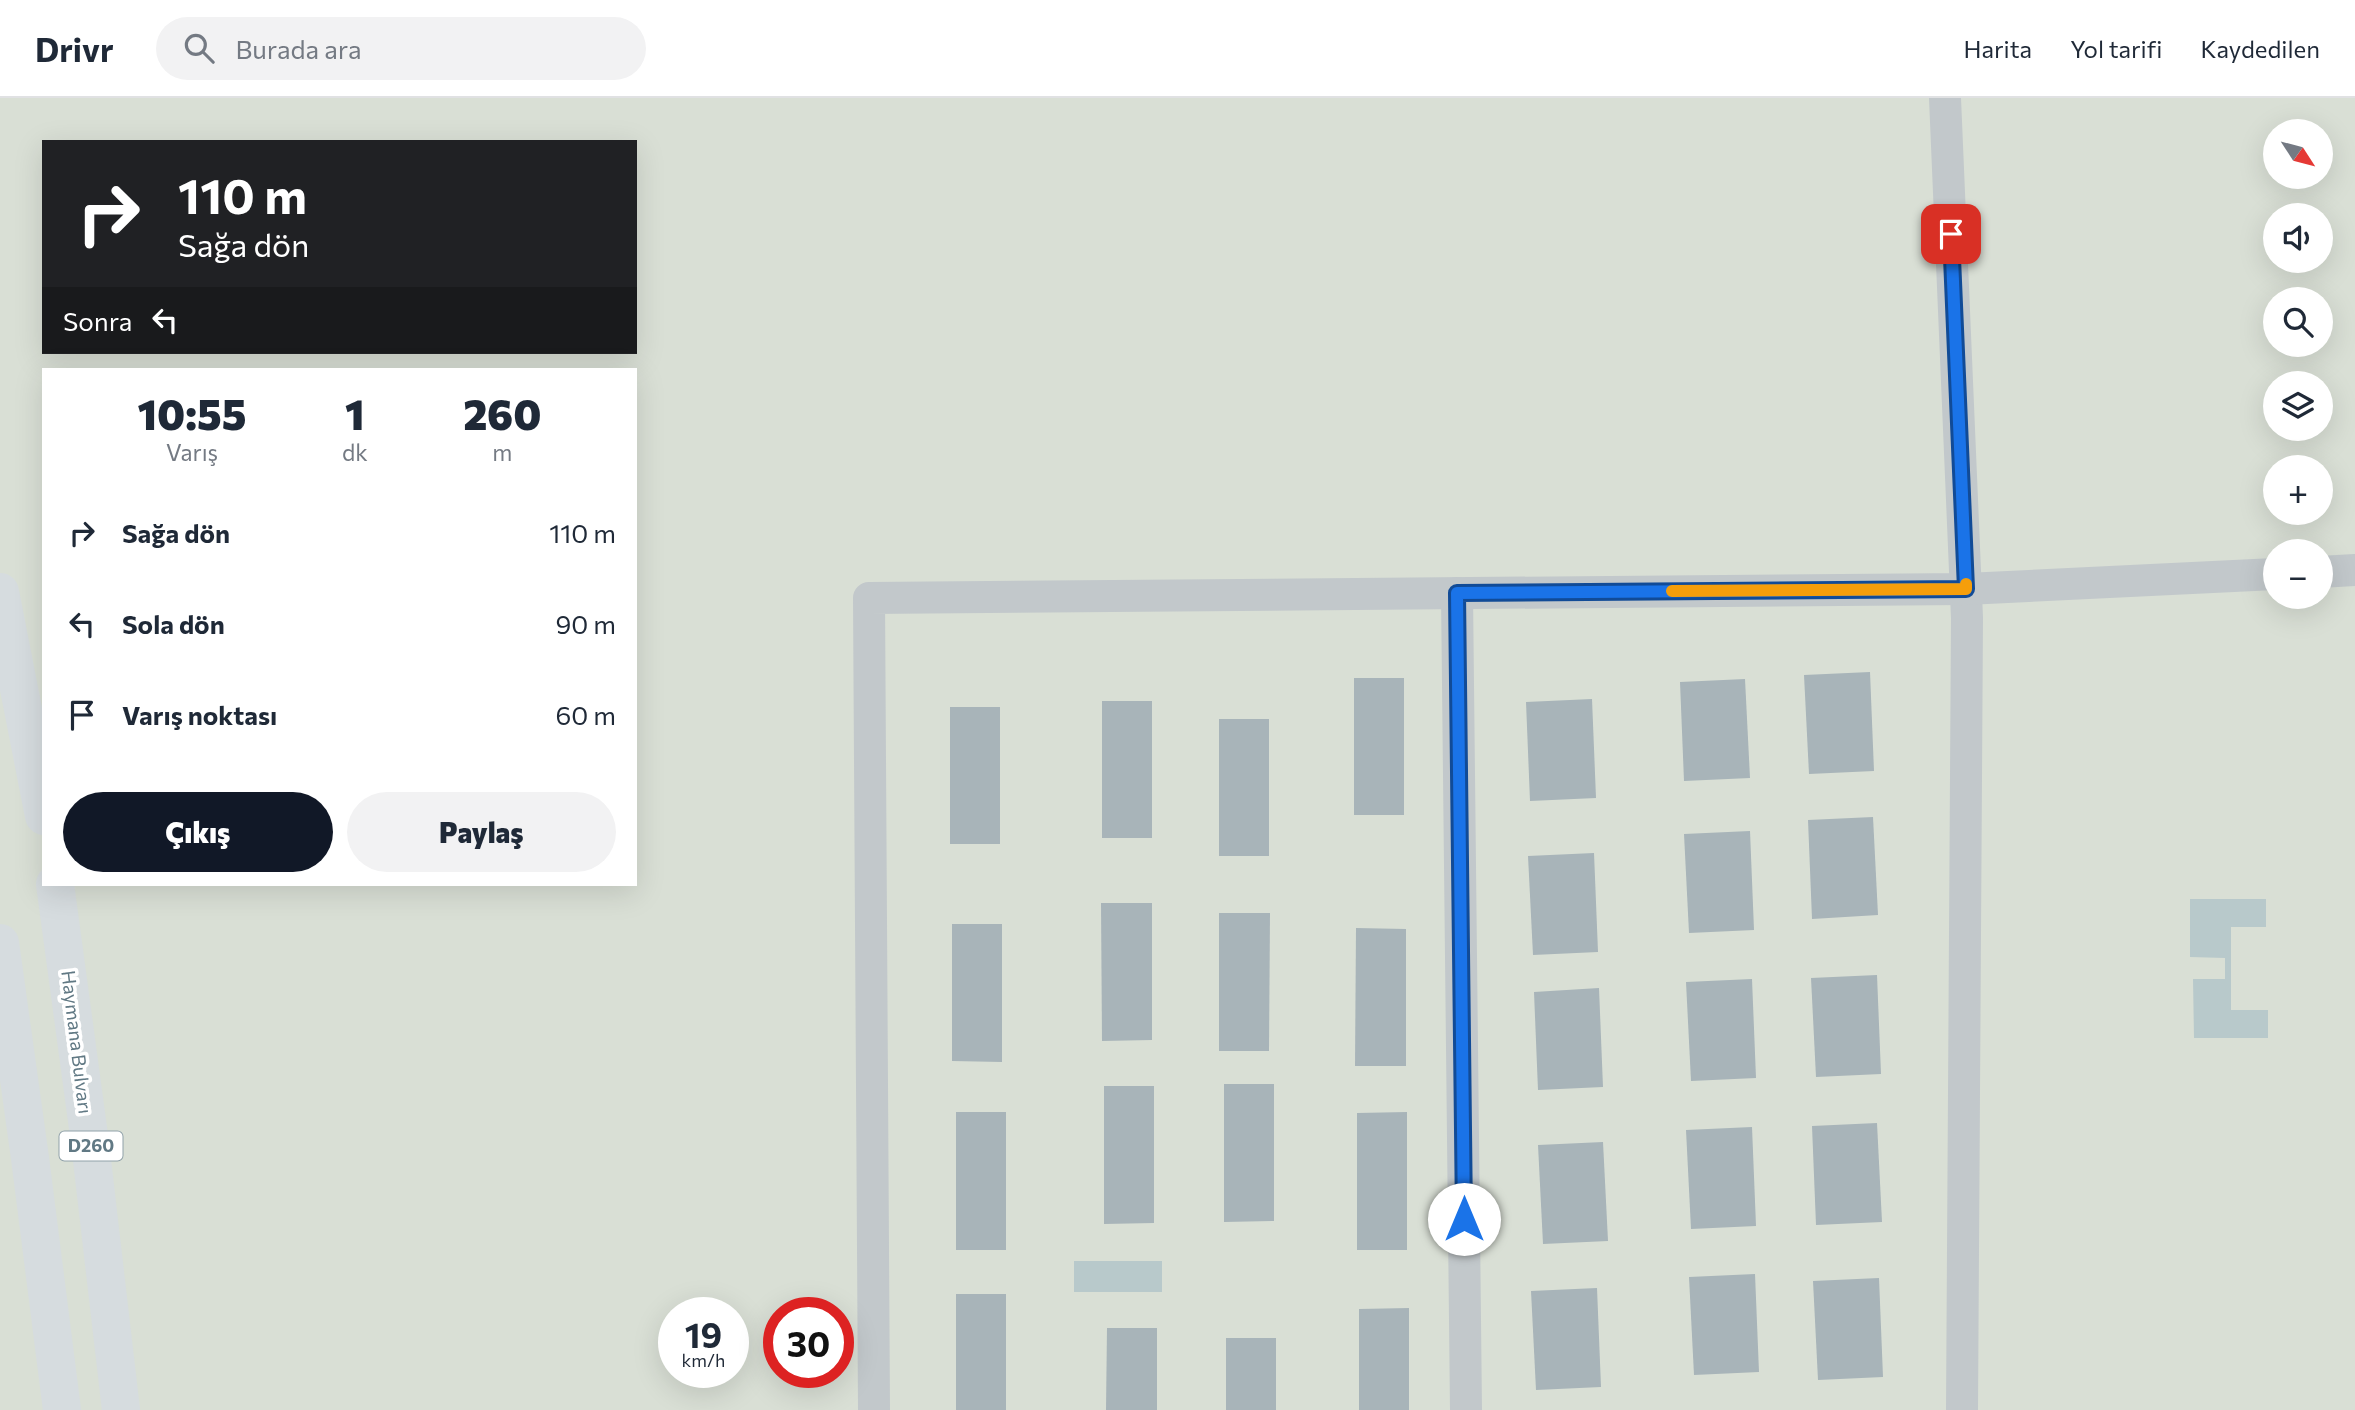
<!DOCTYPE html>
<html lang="tr">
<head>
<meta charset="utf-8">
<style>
  :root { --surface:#fff; --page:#f2f2f3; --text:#1f2937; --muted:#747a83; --line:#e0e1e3; --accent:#111827 }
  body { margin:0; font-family:Commissioner,sans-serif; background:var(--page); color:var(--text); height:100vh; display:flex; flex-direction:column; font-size:26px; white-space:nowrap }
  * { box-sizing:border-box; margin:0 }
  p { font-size:23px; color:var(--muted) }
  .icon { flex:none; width:38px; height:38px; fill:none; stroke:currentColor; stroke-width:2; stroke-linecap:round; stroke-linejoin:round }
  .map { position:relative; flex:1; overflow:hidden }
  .drawer { position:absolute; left:42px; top:270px; width:595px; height:518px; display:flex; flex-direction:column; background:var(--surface); border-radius:0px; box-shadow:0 7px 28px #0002 }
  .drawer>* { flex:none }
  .guide { position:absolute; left:42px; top:42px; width:595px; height:214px; border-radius:0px; box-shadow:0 7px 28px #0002; background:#202124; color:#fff; overflow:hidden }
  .needle { width:46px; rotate:126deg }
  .fabs { position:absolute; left:2263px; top:21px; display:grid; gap:14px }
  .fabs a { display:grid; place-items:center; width:70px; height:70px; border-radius:50%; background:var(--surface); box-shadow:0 7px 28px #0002; font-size:35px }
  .speed { position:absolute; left:658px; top:1199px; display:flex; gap:14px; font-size:35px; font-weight:700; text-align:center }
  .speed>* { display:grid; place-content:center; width:91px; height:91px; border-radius:50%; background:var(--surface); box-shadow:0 7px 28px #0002; line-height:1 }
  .speed small { font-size:18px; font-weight:400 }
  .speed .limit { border:10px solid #d22; background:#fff; color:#111 }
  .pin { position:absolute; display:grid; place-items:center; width:60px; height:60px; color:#fff; margin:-30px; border-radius:14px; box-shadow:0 4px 10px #0006 }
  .me { position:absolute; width:77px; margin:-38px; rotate:0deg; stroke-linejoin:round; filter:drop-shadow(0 0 5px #0008) }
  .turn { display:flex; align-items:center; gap:24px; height:147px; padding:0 21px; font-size:32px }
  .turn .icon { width:91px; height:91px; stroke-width:2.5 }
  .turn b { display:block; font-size:49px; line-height:60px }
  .then { display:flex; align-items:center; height:66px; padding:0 21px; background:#0003; gap:14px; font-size:26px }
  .eta { display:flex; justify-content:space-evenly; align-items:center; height:119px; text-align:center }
  .eta b { font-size:42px; font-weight:800; line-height:49px }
  .button { display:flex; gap:14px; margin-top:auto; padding:14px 21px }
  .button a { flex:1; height:80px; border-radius:42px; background:var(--accent); color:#fff; font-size:28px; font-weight:800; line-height:80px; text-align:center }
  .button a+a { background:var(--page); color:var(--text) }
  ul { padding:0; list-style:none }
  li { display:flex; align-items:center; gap:21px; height:91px; padding:0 21px }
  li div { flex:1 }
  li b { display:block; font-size:26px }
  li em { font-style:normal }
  header { display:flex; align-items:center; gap:42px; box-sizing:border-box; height:98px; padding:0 35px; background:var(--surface); border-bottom:2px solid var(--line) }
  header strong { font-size:33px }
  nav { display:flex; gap:38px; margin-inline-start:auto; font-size:24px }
  .search { width:490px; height:63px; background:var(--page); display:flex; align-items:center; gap:18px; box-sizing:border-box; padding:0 24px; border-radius:38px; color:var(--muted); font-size:26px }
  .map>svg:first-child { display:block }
  .green { fill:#d9dfd5; fill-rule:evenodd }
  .water { fill:#b8c9cb }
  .building { fill:#a8b4b9 }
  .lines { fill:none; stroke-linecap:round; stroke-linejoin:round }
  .minor { stroke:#c2c8cb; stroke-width:32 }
  .trunk { stroke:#d6dcdf; stroke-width:38 }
  .route-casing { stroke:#114b97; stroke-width:18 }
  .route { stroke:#1a73e8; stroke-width:12 }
  .slow { stroke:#f59e0b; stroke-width:12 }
  .labels { text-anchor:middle; stroke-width:7; stroke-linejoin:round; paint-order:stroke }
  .shield { fill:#fff; stroke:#90a1a9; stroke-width:2 }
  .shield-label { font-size:18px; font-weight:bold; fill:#617984 }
  .street-label { font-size:19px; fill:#617984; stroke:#fff }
</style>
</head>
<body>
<header>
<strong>Drivr</strong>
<div class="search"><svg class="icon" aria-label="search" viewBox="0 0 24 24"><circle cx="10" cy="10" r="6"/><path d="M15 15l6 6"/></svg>Burada ara</div>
<nav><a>Harita</a><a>Yol tarifi</a><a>Kaydedilen</a></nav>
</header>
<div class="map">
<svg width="2355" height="1312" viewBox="0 0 2355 1312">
  <rect width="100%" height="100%" fill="#f9f9f6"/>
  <path class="green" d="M0,0H2355V1312H0ZM2275,33H2320V79H2275ZM44,44H635V254H44ZM2275,117H2320V163H2275ZM2275,201H2320V247H2275ZM44,271H635V786H44ZM2275,285H2320V331H2275ZM2275,369H2320V415H2275ZM2275,453H2320V499H2275ZM674,1214H733V1274H674ZM779,1214H838V1274H779Z"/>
  <g class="water">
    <path d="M2190,801H2266V829H2231V912H2268V940H2194L2193,881H2225V860L2190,859Z"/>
    <rect x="1074" y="1163" width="88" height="31"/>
  </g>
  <g class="building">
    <path d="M1870,574L1874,673L1809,676L1804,577Z"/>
    <rect x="1354" y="580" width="50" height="137"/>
    <path d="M1745,581L1750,680L1684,683L1680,584Z"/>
    <path d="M1592,601L1596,700L1530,703L1526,604Z"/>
    <rect x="1102" y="603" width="50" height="137"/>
    <rect x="950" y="609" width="50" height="137"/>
    <rect x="1219" y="621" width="50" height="137"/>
    <path d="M1873,719L1878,817L1812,821L1808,722Z"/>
    <path d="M1750,733L1754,832L1689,835L1684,736Z"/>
    <path d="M1594,755L1598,854L1533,857L1528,758Z"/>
    <path d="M1101,805H1152V942L1102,943Z"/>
    <path d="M1219,815H1270L1269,953H1219Z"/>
    <path d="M952,826H1002V964L952,963Z"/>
    <path d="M1356,830L1406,831V968H1355Z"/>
    <path d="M1877,877L1881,976L1816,979L1811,880Z"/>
    <path d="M1752,881L1756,980L1691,983L1686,884Z"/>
    <path d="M1599,890L1603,989L1538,992L1534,894Z"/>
    <path d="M1224,986H1274V1123L1224,1124Z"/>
    <path d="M1104,988H1154V1125L1104,1126Z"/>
    <rect x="956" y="1014" width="50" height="138"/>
    <path d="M1407,1014V1152H1357V1015Z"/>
    <path d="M1877,1025L1882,1124L1816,1127L1812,1028Z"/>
    <path d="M1752,1029L1756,1128L1691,1131L1686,1032Z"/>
    <path d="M1603,1044L1608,1143L1543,1146L1538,1047Z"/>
    <path d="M1755,1176L1759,1274L1694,1277L1689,1179Z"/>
    <path d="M1879,1180L1883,1279L1818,1282L1813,1183Z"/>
    <path d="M1597,1190L1601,1289L1536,1292L1531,1193Z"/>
    <rect x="956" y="1196" width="50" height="116"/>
    <path d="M1409,1210V1312H1359V1211Z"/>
    <path d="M1107,1230H1157V1312H1106Z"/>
    <rect x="1226" y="1240" width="50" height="72"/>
  </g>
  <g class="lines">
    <g class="minor">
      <path d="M1945,0L1967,520L1962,1312"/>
      <path d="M2320,474L2355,472"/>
      <path d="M1457,495L1466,1312"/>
      <path d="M874,1312L869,500L1966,491L2275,476"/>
    </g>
    <g class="trunk">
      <path d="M0,494L44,718"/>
      <path d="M55,786L90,1045L121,1312"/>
      <path d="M0,845L30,1060L62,1312"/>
    </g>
  </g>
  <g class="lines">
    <defs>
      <path id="route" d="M1464,1121L1457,495L1966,491L1951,136"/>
    </defs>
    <use href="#route" class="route-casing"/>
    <use href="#route" class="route"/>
    <path class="slow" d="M1672,493L1966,491V486"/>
  </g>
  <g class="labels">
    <rect class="shield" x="59.5" y="1033.5" width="63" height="29" rx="5"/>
    <g class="shield-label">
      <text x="91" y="1054">D260</text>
    </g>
    <g class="street-label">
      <text transform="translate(77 944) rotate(83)" y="7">Haymana Bulvarı</text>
    </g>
  </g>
</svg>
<div class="fabs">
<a><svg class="needle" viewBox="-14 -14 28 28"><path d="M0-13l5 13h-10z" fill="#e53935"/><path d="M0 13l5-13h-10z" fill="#747a83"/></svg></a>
<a><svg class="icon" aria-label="sound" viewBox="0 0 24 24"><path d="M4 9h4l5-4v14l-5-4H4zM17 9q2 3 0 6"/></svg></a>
<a><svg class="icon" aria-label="search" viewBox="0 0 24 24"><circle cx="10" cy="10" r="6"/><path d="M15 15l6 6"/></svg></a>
<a><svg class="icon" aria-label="layers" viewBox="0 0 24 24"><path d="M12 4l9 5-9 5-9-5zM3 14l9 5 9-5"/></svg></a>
<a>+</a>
<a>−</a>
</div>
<div class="speed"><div>19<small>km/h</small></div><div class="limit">30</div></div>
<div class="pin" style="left:1951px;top:136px;background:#d93025"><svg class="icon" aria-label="arrive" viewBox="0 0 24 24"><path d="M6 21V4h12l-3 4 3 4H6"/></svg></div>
<svg class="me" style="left:1464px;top:1121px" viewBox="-20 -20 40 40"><circle r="19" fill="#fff"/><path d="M0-13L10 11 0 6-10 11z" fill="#1a73e8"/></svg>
<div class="guide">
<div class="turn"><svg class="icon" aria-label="right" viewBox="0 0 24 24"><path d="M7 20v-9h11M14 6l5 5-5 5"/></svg><div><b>110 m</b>Sağa dön</div></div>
<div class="then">Sonra<svg class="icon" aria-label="left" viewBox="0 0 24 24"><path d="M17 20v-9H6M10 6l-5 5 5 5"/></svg></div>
</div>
<section class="drawer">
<div class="eta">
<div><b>10:55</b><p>Varış</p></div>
<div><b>1</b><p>dk</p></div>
<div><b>260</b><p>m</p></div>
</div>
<ul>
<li><svg class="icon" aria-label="right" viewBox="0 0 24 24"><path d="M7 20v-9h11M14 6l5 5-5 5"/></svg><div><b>Sağa dön</b></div><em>110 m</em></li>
<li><svg class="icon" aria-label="left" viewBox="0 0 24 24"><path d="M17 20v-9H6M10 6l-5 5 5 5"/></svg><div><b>Sola dön</b></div><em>90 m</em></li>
<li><svg class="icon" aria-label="arrive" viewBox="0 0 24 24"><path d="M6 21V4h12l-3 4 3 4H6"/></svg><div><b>Varış noktası</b></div><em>60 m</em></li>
</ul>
<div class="button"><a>Çıkış</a><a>Paylaş</a></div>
</section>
</div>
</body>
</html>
